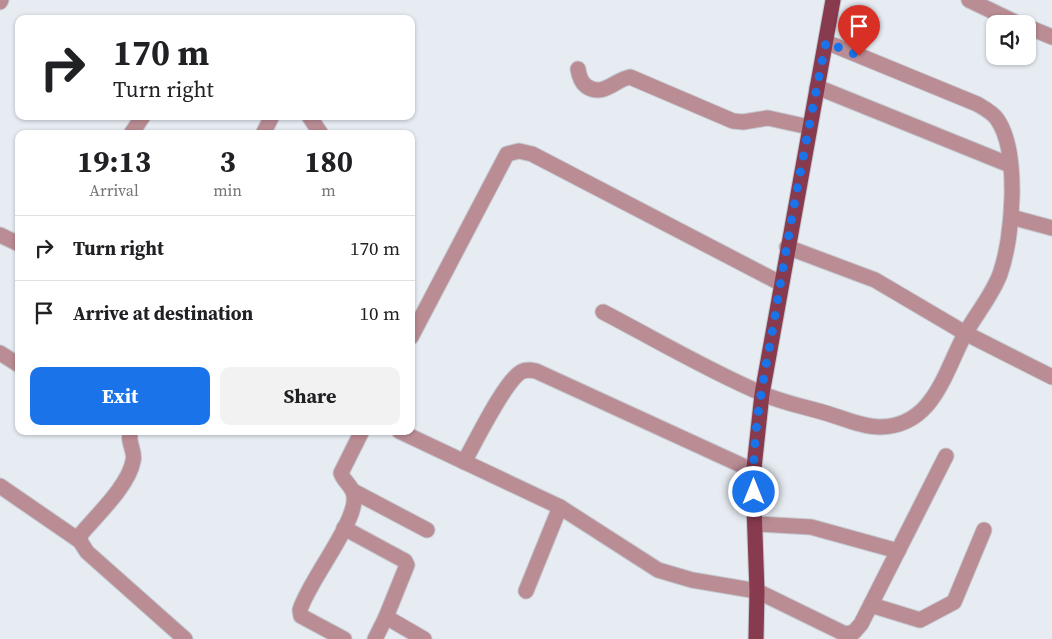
<!DOCTYPE html>
<html lang="en">
<head>
<meta charset="utf-8">
<style>
  :root { --surface:#fff; --page:#f2f2f2; --text:#202124; --muted:#757577; --line:#e0e0e0; --accent:#1a73e8 }
  body { margin:0; font-family:"Source Serif 4",serif; background:var(--page); color:var(--text); height:100vh; display:flex; flex-direction:column; font-size:19px; white-space:nowrap }
  * { box-sizing:border-box; margin:0 }
  p { font-size:16px; color:var(--muted) }
  .icon { flex:none; width:28px; height:28px; fill:none; stroke:currentColor; stroke-width:2; stroke-linecap:round; stroke-linejoin:round }
  .map { position:relative; flex:1; overflow:hidden }
  .details { position:absolute; left:15px; top:130px; width:400px; height:305px; display:flex; flex-direction:column; background:var(--surface); border-radius:10px; box-shadow:0 1px 4px #0004 }
  .details>* { flex:none }
  .banner { position:absolute; left:15px; top:15px; width:400px; height:105px; border-radius:10px; box-shadow:0 1px 4px #0004; background:#fff; color:var(--text); overflow:hidden }
  .buttons { position:absolute; left:986px; top:15px; display:grid; gap:10px }
  .buttons a { display:grid; place-items:center; width:50px; height:50px; border-radius:10px; background:var(--surface); box-shadow:0 1px 4px #0004; font-size:25px }
  .pin { position:absolute; display:grid; place-items:center; width:42px; height:42px; color:#fff; margin:-51px -21px; border-radius:50% 50% 50% 0; rotate:-45deg; box-shadow:0 0 5px #0007 }
  .pin .icon { rotate:45deg }
  .me { position:absolute; width:55px; margin:-28px; rotate:0deg; stroke-linejoin:round; filter:drop-shadow(0 0 4px #0008) }
  .turn { display:flex; align-items:center; gap:18px; height:105px; padding:0 15px; font-size:22px }
  .turn .icon { width:65px; height:65px; stroke-width:2.5 }
  .turn b { display:block; font-size:35px; line-height:42px }
  .eta { display:flex; justify-content:space-evenly; align-items:center; height:85px; text-align:center }
  .eta b { font-size:30px; font-weight:700; line-height:35px }
  .button { display:flex; gap:10px; margin-top:auto; padding:10px 15px }
  .button a { flex:1; height:58px; border-radius:10px; background:var(--accent); color:#fff; font-size:20px; font-weight:700; line-height:58px; text-align:center }
  .button a+a { background:var(--page); color:var(--text) }
  ul { padding:0; list-style:none }
  li { display:flex; align-items:center; gap:15px; height:65px; padding:0 15px; border-top:1px solid var(--line) }
  li div { flex:1 }
  li b { display:block; font-size:19px }
  li em { font-style:normal }
  .map>svg:first-child { display:block }
  .lines { fill:none; stroke-linecap:round; stroke-linejoin:round }
  .minor-casing { stroke:#c4c8cf; stroke-width:17 }
  .major-casing { stroke:#c4c8cf; stroke-width:17 }
  .minor { stroke:#ba8c94; stroke-width:15 }
  .major { stroke:#883a4e; stroke-width:15 }
  .route { stroke:#1a73e8; stroke-width:9; stroke-dasharray:0 16.2 }
</style>
</head>
<body>
<div class="map">
<svg width="1052" height="639" viewBox="0 0 1052 639">
  <rect width="100%" height="100%" fill="#e7ecf3"/>
  <g class="lines">
    <defs>
      <g id="minor">
        <path d="M969,0L1019,24"/>
        <path d="M0,2L1,0"/>
        <path d="M1028,27L1052,37"/>
        <path d="M578,69C579,76 581,82 586,86C603,98 614,80 630,77L733,121L743,122L768,118L809,127"/>
        <path d="M817,87L1010,165"/>
        <path d="M309,116L321,134"/>
        <path d="M131,134L143,116"/>
        <path d="M263,134L272,116"/>
        <path d="M1011,217L1052,228"/>
        <path d="M0,235L19,244"/>
        <path d="M787,247L875,280L965,333L1052,377"/>
        <path d="M603,312C655,339 707,370 761,393C782,403 807,407 829,414C845,419 864,427 880,427C933,426 944,374 964,336C975,315 992,296 1000,274C1013,238 1020,152 997,119C992,112 984,108 977,104L826,42"/>
        <path d="M411,337L507,154L519,151L532,154L780,283"/>
        <path d="M0,353L19,365"/>
        <path d="M131,431C126,441 136,451 133,461C129,485 97,515 81,534L80,541L87,552L185,639"/>
        <path d="M399,431L560,507L658,570L692,580L757,591L845,634L854,632L861,624L946,456"/>
        <path d="M464,462C475,443 504,382 521,372C526,369 531,370 536,371L754,471"/>
        <path d="M0,486L80,541"/>
        <path d="M353,491L427,530"/>
        <path d="M756,524L811,527L898,551"/>
        <path d="M344,528L405,561L407,565L386,617L375,639"/>
        <path d="M526,591L560,507"/>
        <path d="M871,605L920,620L954,602L984,530"/>
        <path d="M386,617L424,639"/>
        <path d="M344,639L301,616L300,610C308,582 358,521 354,496C353,486 343,481 341,473L362,431"/>
      </g>
      <path id="major" d="M756,639L757,591L753,477L762,394L833,0"/>
    </defs>
    <use href="#minor" class="minor-casing"/>
    <use href="#major" class="major-casing"/>
    <use href="#minor" class="minor"/>
    <use href="#major" class="major"/>
  </g>
  <g class="lines">
    <path class="route" d="M754,492C751,436 764,377 774,322C789,229 807,135 826,42L859,56"/>
  </g>
</svg>
<div class="buttons">
<a><svg class="icon" aria-label="sound" viewBox="0 0 24 24"><path d="M4 9h4l5-4v14l-5-4H4zM17 9q2 3 0 6"/></svg></a>
</div>
<div class="pin" style="left:859px;top:56px;background:#d93025"><svg class="icon" aria-label="arrive" viewBox="0 0 24 24"><path d="M6 21V4h12l-3 4 3 4H6"/></svg></div>
<svg class="me" style="left:754px;top:492px" viewBox="-20 -20 40 40"><circle r="17" fill="#1a73e8" stroke="#fff" stroke-width="3"/><path d="M0-11L8 9 0 5-8 9z" fill="#fff"/></svg>
<div class="banner">
<div class="turn"><svg class="icon" aria-label="right" viewBox="0 0 24 24"><path d="M7 20v-9h11M14 6l5 5-5 5"/></svg><div><b>170 m</b>Turn right</div></div>
</div>
<section class="details">
<div class="eta">
<div><b>19:13</b><p>Arrival</p></div>
<div><b>3</b><p>min</p></div>
<div><b>180</b><p>m</p></div>
</div>
<ul>
<li><svg class="icon" aria-label="right" viewBox="0 0 24 24"><path d="M7 20v-9h11M14 6l5 5-5 5"/></svg><div><b>Turn right</b></div><em>170 m</em></li>
<li><svg class="icon" aria-label="arrive" viewBox="0 0 24 24"><path d="M6 21V4h12l-3 4 3 4H6"/></svg><div><b>Arrive at destination</b></div><em>10 m</em></li>
</ul>
<div class="button"><a>Exit</a><a>Share</a></div>
</section>
</div>
</body>
</html>
